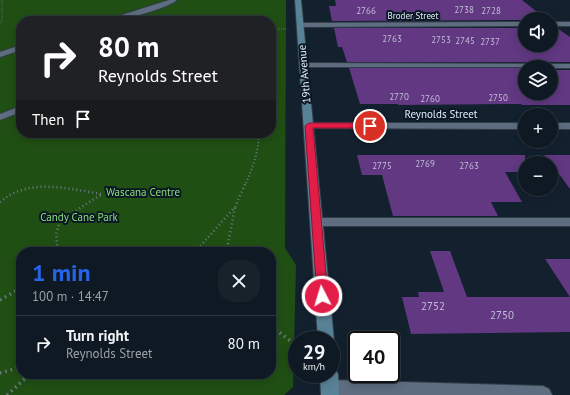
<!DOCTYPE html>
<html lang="en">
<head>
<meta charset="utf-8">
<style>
  :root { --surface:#0e1923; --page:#17222b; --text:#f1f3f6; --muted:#9ba0a6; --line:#2e3841; --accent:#2563eb }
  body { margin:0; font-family:"PT Sans",sans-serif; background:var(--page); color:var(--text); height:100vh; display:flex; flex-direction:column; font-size:15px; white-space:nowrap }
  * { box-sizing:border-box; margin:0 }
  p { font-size:13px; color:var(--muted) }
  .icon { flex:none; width:22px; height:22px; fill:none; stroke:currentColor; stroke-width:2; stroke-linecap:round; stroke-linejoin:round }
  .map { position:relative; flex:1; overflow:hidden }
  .details { position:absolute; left:16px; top:247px; width:260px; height:132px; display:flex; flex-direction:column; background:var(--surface); border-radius:16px; box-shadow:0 2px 10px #0003,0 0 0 1px var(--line) }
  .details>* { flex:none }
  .top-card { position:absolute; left:16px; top:16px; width:260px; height:122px; border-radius:16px; box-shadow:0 2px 10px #0003,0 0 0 1px var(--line); background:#202124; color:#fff; overflow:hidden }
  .tools { position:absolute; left:518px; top:12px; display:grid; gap:8px }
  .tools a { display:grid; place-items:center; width:40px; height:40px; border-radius:50%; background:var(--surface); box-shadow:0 2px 10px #0003,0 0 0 1px var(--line); font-size:20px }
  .speed { position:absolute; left:288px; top:331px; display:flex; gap:8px; font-size:20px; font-weight:700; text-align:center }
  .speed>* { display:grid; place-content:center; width:52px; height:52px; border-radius:50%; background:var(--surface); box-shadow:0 2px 10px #0003,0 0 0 1px var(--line); line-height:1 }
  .speed small { font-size:10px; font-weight:400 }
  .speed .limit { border:2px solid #111; border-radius:6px; background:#fff; color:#111 }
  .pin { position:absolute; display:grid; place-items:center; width:34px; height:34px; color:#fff; margin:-17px; border:2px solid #fff; border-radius:50%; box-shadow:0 1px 4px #0007 }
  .me { position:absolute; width:44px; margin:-22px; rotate:355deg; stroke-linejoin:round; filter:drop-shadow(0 0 3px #0008) }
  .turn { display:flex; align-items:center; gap:14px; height:84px; padding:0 16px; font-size:18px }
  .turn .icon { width:52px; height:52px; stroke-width:2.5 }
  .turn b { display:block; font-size:28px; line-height:34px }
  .then { display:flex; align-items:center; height:38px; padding:0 16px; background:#0003; gap:8px; font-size:15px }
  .round { display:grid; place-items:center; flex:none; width:42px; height:42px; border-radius:16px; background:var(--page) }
  .headline { display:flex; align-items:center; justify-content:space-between; height:68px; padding:0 16px }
  h1 { font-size:24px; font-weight:800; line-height:30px; color:var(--accent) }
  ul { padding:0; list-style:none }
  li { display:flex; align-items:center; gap:12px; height:56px; padding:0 16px; border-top:1px solid var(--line) }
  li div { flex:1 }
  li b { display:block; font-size:15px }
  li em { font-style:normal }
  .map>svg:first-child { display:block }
  .green { fill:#204f14; fill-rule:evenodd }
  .building { fill:#613881 }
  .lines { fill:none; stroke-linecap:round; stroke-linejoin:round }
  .lane-casing { stroke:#333c48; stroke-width:2 }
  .street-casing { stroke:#333c48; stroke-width:2 }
  .secondary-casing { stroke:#333c48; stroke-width:2 }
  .path-far3 { stroke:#6e7a86; stroke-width:1.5; stroke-dasharray:0.5 1.5; stroke-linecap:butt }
  .path-far2 { stroke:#6e7a86; stroke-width:2; stroke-dasharray:1 2.5; stroke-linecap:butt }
  .path-far1 { stroke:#6e7a86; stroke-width:2.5; stroke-dasharray:1 3; stroke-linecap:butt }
  .path { stroke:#6e7a86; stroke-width:3.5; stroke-dasharray:1.5 4; stroke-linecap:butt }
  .lane { fill:#5e6e80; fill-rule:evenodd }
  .street { fill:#5e6e80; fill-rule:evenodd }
  .secondary { fill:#588396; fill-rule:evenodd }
  .route { fill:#e11d48; stroke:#92132f }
  .labels { text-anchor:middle; stroke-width:4; stroke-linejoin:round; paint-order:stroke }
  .number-label { font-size:9px; fill:#c2bfd9 }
  .far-street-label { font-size:9px; fill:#e3ecf6; stroke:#0a1725 }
  .street-label { font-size:11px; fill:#e3ecf6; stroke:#0a1725 }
  .park-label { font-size:11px; fill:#8cdc7a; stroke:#0a1725 }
  .near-number-label { font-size:11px; fill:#c2bfd9 }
</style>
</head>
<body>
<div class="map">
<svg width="570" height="395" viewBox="0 0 570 395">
  <rect width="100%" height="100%" fill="#13212f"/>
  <path class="green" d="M0,0H286L285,248L296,265L293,387L284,395H0ZM21,21H271V133H21ZM21,252H271V374H21Z"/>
  <g class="building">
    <path d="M335,0H522L546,19H525V20L332,21L329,6H336Z"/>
    <path d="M334,28H525V45H551V28H557L570,37V62H347L342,47H338Z"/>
    <path d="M349,68H525V93H551V70H570V105H522L521,104L398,105V104H360Z"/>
    <path d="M357,155H525V172H505L522,202H491L498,216H393L382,175H362Z"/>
    <path d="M544,155H570V189L551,163Z"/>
    <path d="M430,251H450L467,297H570L545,259H570V332L411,334L402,297H419L418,292H444Z"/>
  </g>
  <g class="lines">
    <defs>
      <g id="lane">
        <path d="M301,63L570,64V68H551V67H304L300,65Z"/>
        <path d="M316,218H570V226H316L311,225L310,222L311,219Z"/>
      </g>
      <g id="street">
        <path d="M169,0H177C164,10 120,21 103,21Z"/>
        <path d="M525,22V26L300,27L297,25L300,23Z"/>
        <rect x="551" y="22" width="19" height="4"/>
        <path d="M21,45V50L0,57V52Z"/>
        <path d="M21,106V112L0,120V114Z"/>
        <path d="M309,123H525V129L306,128L304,126L306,124Z"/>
        <rect x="551" y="123" width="19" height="6"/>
        <path d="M330,380L543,386L549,389L552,395H322L321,389L324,383Z"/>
      </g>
      <g id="secondary">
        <path d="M295,0H301L334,340L331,346V340H318Z"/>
        <path d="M331,366L335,368L338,374L339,395H321L320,374H331Z"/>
      </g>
    </defs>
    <use href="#lane" class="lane-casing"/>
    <use href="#street" class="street-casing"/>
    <use href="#secondary" class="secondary-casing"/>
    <g class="path-far3">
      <path d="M168,17L182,21"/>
      <path d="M0,24L2,21V0"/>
      <path d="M271,29H286"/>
    </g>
    <path class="path-far2" d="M246,183C253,167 259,150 259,133"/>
    <g class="path-far1">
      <path d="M0,202C30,177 67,189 102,194L60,221L56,234L58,252"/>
      <path d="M195,252L235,207L246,182"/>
      <path d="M229,252L228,244L235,207"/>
    </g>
    <g class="path">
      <path d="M0,300L21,288"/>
      <path d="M271,326L292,342H297"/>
      <path d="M0,373L21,367"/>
      <path d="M7,395L30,374"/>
    </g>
    <use href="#lane" class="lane"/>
    <use href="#street" class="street"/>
    <use href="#secondary" class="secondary"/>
  </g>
  <path class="route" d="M309,123H370L374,126L370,128H313L328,296L326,299L322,301L318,299L317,296L305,126Z"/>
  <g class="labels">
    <g class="number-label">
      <text x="464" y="13">2738</text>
      <text x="366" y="14">2766</text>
      <text x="491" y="14">2728</text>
      <text x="392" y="42">2763</text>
      <text x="441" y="43">2753</text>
      <text x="465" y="44">2745</text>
      <text x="490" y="45">2737</text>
      <text x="399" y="100">2770</text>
      <text x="498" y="101">2750</text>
      <text x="430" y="102">2760</text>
      <text x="425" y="167">2769</text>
      <text x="382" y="169">2775</text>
      <text x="469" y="169">2763</text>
    </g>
    <g class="far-street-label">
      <text x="413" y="19">Broder Street</text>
    </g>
    <g class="street-label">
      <text transform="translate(304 74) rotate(-95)" y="4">19th Avenue</text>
      <text x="441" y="118">Reynolds Street</text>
    </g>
    <g class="park-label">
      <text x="143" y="196">Wascana Centre</text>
      <text x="79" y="221">Candy Cane Park</text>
    </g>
    <g class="near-number-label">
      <text x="433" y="310">2752</text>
      <text x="502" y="319">2750</text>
    </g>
  </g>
</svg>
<div class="tools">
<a><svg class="icon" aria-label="sound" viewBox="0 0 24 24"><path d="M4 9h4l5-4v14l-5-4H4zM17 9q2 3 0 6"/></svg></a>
<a><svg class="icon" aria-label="layers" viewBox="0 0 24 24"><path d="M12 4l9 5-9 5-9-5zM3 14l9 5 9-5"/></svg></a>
<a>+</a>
<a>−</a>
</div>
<div class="speed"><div>29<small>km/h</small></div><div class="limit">40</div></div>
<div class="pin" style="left:370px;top:126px;background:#d93025"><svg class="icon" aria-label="arrive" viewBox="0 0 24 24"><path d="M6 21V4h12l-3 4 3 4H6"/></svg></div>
<svg class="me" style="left:322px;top:296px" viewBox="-20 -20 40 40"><circle r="17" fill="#e11d48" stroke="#fff" stroke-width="3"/><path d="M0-11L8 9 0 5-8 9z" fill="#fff"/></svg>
<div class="top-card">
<div class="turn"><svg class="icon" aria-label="right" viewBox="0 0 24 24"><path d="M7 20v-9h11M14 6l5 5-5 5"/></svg><div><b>80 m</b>Reynolds Street</div></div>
<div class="then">Then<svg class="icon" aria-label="arrive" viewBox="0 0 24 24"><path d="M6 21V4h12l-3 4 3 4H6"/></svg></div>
</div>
<section class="details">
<div class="headline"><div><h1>1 min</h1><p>100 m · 14:47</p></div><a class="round"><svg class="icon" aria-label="close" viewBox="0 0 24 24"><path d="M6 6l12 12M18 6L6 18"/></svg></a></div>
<ul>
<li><svg class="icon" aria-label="right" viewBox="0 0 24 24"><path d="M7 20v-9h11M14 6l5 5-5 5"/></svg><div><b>Turn right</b><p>Reynolds Street</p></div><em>80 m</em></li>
</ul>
</section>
</div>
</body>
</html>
